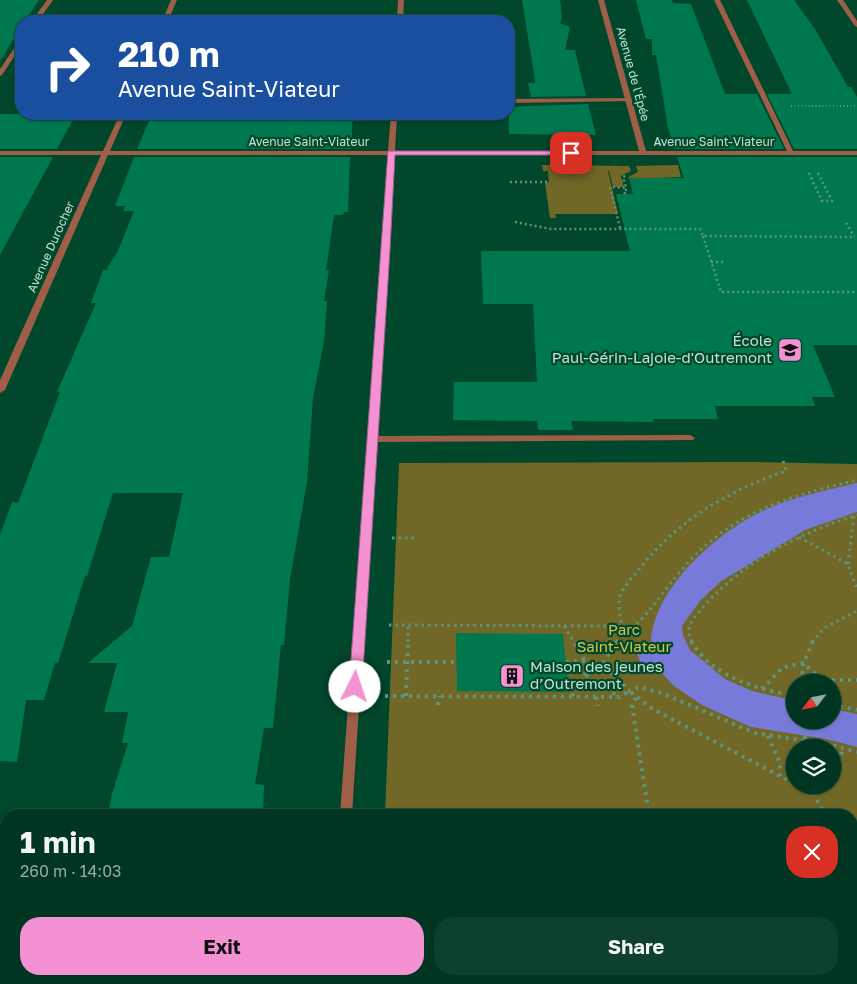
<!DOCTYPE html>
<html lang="en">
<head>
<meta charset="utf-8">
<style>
  :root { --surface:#003521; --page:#0e402e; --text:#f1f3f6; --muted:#95aba5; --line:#22503f; --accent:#f491d3 }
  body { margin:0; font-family:"Golos Text",sans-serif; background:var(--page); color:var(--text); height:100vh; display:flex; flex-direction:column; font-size:19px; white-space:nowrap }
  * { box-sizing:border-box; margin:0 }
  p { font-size:16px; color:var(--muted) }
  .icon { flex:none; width:28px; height:28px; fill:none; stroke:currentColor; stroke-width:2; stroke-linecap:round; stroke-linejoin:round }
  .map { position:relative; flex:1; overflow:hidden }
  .sheet { position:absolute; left:0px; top:809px; width:858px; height:176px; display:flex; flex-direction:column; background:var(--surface); border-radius:20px 20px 0 0; box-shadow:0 1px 4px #0004,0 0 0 1px var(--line) }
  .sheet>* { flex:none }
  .hud { position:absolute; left:15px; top:15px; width:500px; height:105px; border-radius:20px; box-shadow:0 1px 4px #0004,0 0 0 1px var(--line); background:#1a4fa0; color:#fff; overflow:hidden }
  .needle { width:32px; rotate:238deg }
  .tools { position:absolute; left:786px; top:674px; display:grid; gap:10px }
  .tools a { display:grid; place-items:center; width:55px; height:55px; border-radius:50%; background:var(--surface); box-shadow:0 1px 4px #0004,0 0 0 1px var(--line); font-size:25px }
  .pin { position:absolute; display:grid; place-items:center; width:42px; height:42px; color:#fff; margin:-21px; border-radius:10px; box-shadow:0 2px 8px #0006 }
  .me { position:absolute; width:55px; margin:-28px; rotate:4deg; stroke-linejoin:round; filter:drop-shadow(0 0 4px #0008) }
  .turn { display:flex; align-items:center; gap:18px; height:105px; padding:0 20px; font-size:22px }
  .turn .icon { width:65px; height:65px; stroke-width:2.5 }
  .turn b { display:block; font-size:35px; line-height:42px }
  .round { display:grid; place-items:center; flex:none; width:52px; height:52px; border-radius:20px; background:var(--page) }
  .head { display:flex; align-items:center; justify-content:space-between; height:85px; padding:0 20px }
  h1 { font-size:30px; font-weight:700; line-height:38px }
  .action { display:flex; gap:10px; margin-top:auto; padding:10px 20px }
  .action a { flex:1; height:58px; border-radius:20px; background:var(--accent); color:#111; font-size:20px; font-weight:700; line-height:58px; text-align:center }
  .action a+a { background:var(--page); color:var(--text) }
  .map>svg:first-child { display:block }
  .green { fill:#716727; fill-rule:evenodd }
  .water { fill:#787ad9 }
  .building { fill:#00784f }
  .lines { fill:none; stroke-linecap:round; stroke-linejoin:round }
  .path-far3 { stroke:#5d947b; stroke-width:2; stroke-dasharray:1 2.5; stroke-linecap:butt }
  .path-far2 { stroke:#5d947b; stroke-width:2.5; stroke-dasharray:2 3; stroke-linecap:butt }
  .path-far1 { stroke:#5d947b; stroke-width:3; stroke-dasharray:2.5 4; stroke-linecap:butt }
  .path { stroke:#5d947b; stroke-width:4; stroke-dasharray:3 5; stroke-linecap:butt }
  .lane { fill:#9e5e47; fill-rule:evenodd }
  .street { fill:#9e5e47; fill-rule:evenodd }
  .path-bridge { stroke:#5d947b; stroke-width:4; stroke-dasharray:3 5; stroke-linecap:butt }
  .route { fill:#f491d3; stroke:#9f5e89 }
  .labels { text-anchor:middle; stroke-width:4.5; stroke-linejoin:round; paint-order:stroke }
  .far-street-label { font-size:12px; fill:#bde4ce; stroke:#00472c }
  .poi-label { font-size:15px; fill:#bde4ce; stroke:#00472c; text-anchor:end }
  .park-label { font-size:15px; fill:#d5c34e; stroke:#00472c }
</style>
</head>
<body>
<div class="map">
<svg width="857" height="984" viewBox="0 0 857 984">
  <rect width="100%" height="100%" fill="#00472c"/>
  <g class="green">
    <path d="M542,165L629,166L631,171L621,176L624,187H613L609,171H608L618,214H555L556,218H550L545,183L549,182L548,171H543Z"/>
    <path d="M678,165L681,177L629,179L628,177L638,172L636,166Z"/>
    <path d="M755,462L857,464V956H851V815H385L399,463ZM795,682H832V720H795ZM795,748H832V785H795Z"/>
  </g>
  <path class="water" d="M857,483V512L805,530L720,582L700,601L682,626L683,635L690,650L725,679L752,691L795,701V720H832L833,709L857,714V747L826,739L751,727L702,705L674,686L660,671L641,664L637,654L651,644C652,588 720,529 769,508C796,496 828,490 857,483Z"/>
  <g class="building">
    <path d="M0,0H39L25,21H21V27L0,61Z"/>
    <path d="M522,0H560L562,17L560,23L570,27L565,50H575L586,96L531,97L528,83H535V80Z"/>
    <path d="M636,0H672L673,3L691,4L725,94H757L784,149H675L668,128L656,55H652V39H646Z"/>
    <path d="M747,0H794L815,29L848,87H851L857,97V149H794L767,94H792Z"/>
    <path d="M588,104L596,135L509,134V107Z"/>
    <path d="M0,114H76L57,149H0Z"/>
    <path d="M152,114H353L351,149H137Z"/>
    <path d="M0,157H53L0,255Z"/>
    <path d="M134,157H350L348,212H344L343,215H334L326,270H329L324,301H327L324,341L313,398L307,482L290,579L284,645H281L273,728H264L255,784L264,785L263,815H108L112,794L128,743H122L128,712H104L117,663H88L132,626L151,557H169L183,493H113L87,576H85L58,663H55L44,700H26L17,762L0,761V535L12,502L18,503L60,392H57L96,303H91L103,270H106L117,253L134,211H123L125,206H115Z"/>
    <path d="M677,157H857V345H813L835,397H812L815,406H715L718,419H653L654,422L571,421L573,430H538L537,421L453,420L454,382H537L533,304H483L481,251H630L616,194H633L629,178H684Z"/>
    <path d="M456,633L563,634L569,692L457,691Z"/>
  </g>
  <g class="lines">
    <path class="path-far3" d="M791,106H857"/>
    <g class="path-far2">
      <path d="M809,173L822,201"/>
      <path d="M818,173L832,201H822L824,204"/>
      <path d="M510,182H549"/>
      <path d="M625,194L624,190H627L626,188"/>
      <path d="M515,222L551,229H700L703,236L855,237"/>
      <path d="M846,223L854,236"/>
      <path d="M620,228L610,187L626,188L623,177L627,175"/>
      <path d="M703,236L721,292H857"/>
      <path d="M711,262H724"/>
    </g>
    <g class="path-far1">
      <path d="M783,461L786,471C727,491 675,522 637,572C631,579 622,588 620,597C617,604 622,626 623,635C649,617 663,590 684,567C734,511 787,497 857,480"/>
      <path d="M799,537L848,564L857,589"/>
      <path d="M392,538H418"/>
      <path d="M848,564L854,516"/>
      <path d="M389,625L621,626"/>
      <path d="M564,626L574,642"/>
      <path d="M408,642V625"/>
      <path d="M617,642L623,635"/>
      <path d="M692,642C683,627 695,617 704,606C744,561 800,533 857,515"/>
      <path d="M812,642L824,628L857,611"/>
    </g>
    <g class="path">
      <path d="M618,641L612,647L603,664L629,691L640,687L664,694L755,733L832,745L857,752"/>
      <path d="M691,641C712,677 757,689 795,696"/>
      <path d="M387,662H456"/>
      <path d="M566,662L585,661"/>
      <path d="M587,664H603"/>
      <path d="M586,675L619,697"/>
      <path d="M824,680H857"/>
      <path d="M801,682L803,665L813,641"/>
      <path d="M762,689L782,668L803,663L825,682"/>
      <path d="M832,695L840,706"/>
      <path d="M385,696L619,697L629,691L653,709L795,784"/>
      <path d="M406,696L408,641"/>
      <path d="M572,696C591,668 590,669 573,641"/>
      <path d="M596,697L598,706"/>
      <path d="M636,698L632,705L649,815"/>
      <path d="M438,705L439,696"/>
      <path d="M832,705L857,710"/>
      <path d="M768,736L780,763V776"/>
      <path d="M832,776L836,773L843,748"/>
      <path d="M798,785L813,793L822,785"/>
      <path d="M812,785L813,793L825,815"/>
      <path d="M380,814L413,813"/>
      <path d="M851,854L857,863"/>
    </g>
    <g class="lane">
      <path d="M47,0H53L38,21H32Z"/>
      <path d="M714,0H720L794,153L793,154L788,153Z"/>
      <path d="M21,40V46L2,75L0,76V69L19,41Z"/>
      <path d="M629,98L632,100L631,101L509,103V99Z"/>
      <path d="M690,435L695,438L693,440L372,442L367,439L372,436Z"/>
      <rect x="0" y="958" width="6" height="12"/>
      <rect x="851" y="963" width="6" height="12"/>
    </g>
    <g class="street">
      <path d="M171,0H177L168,21H162Z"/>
      <path d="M398,0H404L403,21H397Z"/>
      <path d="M598,0H604L646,151H857V155H395L352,815H340L388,155H108L5,390L0,393V380L101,155H0V151H103L120,114H126L110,151H388L391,114H397L395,151H639Z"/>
      <path d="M837,0H843L857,21V27L855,26Z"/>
      <rect x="327" y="979" width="14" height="5"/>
    </g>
    <path class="path-bridge" d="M804,720L806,748"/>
  </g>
  <path class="route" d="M388,151H571L575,153L571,155H395L390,250L362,687L360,690H351L349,687Z"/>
  <defs>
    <symbol id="school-square" viewBox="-11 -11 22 22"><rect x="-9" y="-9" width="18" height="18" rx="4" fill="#f491d3" stroke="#00472c"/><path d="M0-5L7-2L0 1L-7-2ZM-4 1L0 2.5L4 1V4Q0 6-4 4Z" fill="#111"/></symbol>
    <symbol id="building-square" viewBox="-11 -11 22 22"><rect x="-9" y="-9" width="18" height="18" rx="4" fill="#f491d3" stroke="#00472c"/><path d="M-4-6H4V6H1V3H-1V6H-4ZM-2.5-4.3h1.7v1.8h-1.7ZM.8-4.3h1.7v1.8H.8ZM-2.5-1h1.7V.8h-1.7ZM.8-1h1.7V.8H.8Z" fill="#111"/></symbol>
  </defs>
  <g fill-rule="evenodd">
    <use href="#school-square" x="776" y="336" width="28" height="28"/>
    <use href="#building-square" x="498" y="662" width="28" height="28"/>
  </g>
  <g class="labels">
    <g class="far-street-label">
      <text transform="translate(633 74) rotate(75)" y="4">Avenue de l'Épée</text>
      <text x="309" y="146">Avenue Saint-Viateur</text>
      <text x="714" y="146">Avenue Saint-Viateur</text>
      <text transform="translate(51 247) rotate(-66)" y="4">Avenue Durocher</text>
    </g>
    <g class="poi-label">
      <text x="772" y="346">École<tspan x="772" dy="17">Paul-Gérin-Lajoie-d'Outremont</tspan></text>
      <text x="530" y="672" text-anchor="start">Maison des jeunes<tspan x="530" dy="17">d’Outremont</tspan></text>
    </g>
    <g class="park-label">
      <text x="624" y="635">Parc<tspan x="624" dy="17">Saint-Viateur</tspan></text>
    </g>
  </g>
</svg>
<div class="tools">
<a><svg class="needle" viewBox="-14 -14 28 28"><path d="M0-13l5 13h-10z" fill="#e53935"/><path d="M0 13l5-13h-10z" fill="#95aba5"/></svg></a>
<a><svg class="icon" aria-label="layers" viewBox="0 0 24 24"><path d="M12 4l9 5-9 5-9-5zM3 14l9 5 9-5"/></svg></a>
</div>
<div class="pin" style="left:571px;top:153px;background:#d93025"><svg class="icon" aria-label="arrive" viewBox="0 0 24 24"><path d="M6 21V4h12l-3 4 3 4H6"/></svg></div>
<svg class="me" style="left:355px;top:687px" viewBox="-20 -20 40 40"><circle r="19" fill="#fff"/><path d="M0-13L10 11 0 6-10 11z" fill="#f491d3"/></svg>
<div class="hud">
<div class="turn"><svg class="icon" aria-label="right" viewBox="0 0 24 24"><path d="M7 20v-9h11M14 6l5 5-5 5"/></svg><div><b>210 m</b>Avenue Saint-Viateur</div></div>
</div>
<section class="sheet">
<div class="head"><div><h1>1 min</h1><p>260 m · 14:03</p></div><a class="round" style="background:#d93025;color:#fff"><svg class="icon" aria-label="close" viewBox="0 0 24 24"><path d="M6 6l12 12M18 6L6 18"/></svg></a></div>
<div class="action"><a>Exit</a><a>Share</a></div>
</section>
</div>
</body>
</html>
